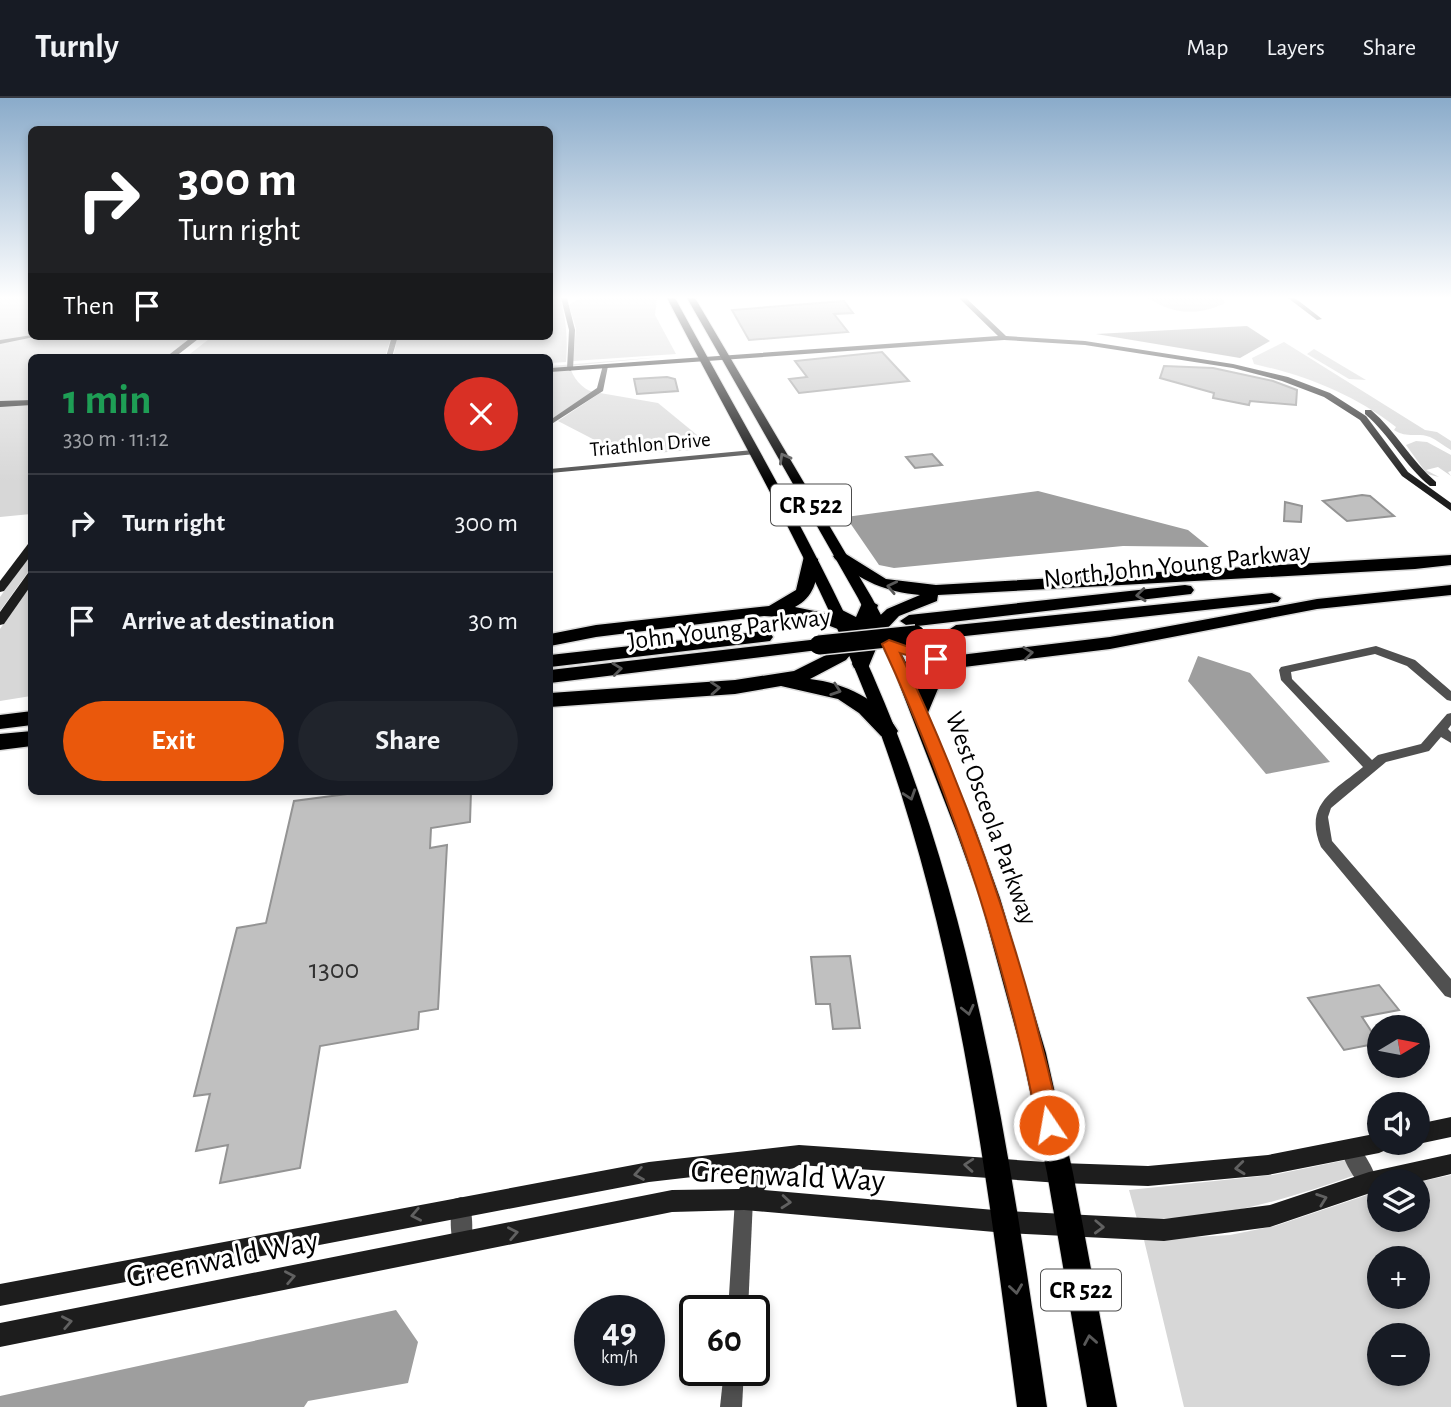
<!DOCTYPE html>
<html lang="en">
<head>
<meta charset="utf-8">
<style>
  :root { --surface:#171b24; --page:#20242c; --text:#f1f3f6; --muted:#9ea1a6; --line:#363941; --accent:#ea580c }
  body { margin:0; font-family:"Alegreya Sans",sans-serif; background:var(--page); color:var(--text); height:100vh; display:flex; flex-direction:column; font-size:26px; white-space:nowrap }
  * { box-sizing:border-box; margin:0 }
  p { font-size:23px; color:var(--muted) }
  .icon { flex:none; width:38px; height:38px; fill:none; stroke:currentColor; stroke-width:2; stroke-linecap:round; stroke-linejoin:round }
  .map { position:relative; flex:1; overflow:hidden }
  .panel { position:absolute; left:28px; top:256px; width:525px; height:441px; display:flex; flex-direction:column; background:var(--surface); border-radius:10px; box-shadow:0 4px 10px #0003 }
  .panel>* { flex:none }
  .top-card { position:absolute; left:28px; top:28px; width:525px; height:214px; border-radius:10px; box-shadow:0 4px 10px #0003; background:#202124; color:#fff; overflow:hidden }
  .needle { width:46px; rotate:80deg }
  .tools { position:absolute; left:1367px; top:917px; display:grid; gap:14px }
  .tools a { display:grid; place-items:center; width:63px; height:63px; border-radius:50%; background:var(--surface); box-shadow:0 4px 10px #0003; font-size:35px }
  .speed { position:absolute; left:574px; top:1197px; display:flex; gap:14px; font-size:35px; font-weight:700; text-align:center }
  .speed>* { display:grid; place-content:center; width:91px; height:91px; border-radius:50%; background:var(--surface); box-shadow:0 4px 10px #0003; line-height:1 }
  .speed small { font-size:18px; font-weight:400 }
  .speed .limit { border:4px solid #111; border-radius:10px; background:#fff; color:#111 }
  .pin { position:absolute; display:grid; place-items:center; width:60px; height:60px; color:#fff; margin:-30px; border-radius:14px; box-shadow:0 4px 10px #0006 }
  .me { position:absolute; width:77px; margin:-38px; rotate:348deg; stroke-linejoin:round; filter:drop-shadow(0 0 5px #0008) }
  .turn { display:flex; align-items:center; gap:24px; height:147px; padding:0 35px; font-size:32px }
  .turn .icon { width:91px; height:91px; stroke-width:2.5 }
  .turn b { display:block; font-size:49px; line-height:60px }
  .then { display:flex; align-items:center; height:66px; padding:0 35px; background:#0003; gap:14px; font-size:26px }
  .round { display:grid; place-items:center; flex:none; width:74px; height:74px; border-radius:37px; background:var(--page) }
  .headline { display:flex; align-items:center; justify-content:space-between; height:119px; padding:0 35px }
  h1 { font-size:42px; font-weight:600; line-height:52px; color:#1e9e55 }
  .button { display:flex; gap:14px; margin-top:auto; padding:14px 35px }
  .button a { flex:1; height:80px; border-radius:42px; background:var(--accent); color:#fff; font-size:28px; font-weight:600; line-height:80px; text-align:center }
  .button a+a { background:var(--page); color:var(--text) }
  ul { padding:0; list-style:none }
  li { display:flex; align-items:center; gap:21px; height:98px; padding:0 35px; border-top:2px solid var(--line) }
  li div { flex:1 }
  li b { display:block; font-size:26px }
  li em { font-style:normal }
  header { display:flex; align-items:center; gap:42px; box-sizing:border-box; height:98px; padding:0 35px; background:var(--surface); border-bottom:2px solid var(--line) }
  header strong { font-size:33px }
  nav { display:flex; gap:38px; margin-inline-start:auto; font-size:24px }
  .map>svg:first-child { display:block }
  .green { fill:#d7d7d7; fill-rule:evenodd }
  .water { fill:#9e9e9e }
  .building { fill:#c0c0c0; stroke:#949494; stroke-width:2 }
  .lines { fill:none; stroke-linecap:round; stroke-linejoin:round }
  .primary-casing { stroke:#dbdbdb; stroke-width:2 }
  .highway-casing { stroke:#dbdbdb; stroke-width:3 }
  .street { fill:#505050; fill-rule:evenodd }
  .secondary { fill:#1d1d1d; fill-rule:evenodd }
  .primary { fill:#000; fill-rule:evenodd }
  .highway { fill:#000; fill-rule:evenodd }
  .highway-bridge-casing { stroke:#dbdbdb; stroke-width:22; stroke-linecap:butt }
  .highway-bridge { stroke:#000; stroke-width:19 }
  .oneway { stroke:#595959 }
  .oneway2 { stroke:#616161 }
  .route { fill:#ea580c; stroke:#983908; stroke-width:2 }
  .labels { text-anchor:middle; stroke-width:6; stroke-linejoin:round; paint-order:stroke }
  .far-street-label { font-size:21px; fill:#000; stroke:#fff }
  .shield { fill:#fff; stroke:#4c4c4c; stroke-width:2 }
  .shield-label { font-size:24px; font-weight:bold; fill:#000 }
  .street-label { font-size:26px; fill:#000; stroke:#fff }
  .near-number-label { font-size:28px; fill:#303030 }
  .near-street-label { font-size:32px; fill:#000; stroke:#fff }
</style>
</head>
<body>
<header>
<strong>Turnly</strong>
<nav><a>Map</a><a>Layers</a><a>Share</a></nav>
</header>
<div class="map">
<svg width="1451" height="1309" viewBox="0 0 1451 1309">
  <rect width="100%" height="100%" fill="#fff"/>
  <g class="green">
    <path d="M0,200H31L32,238L0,243Z"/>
    <path d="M550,200H560C566,222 568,239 566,264L550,265V259H393L398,238H550Z"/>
    <path d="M580,200H657L655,217L676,256L573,263L576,231L569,207Z"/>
    <path d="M1148,200H1223L1225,205C1199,218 1174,217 1148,200Z"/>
    <path d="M40,238H194L166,259H32L31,302L0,304V245Z"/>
    <path d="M213,238H388L391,239L385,259H186Z"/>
    <path d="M1284,244L1425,332L1437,334L1451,343V352C1444,348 1437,342 1430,339C1417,334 1408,341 1394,332L1396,329C1353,296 1307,278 1254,266L1252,260Z"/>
    <path d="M1314,251L1366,282L1349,281L1307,256Z"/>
    <path d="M661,259L570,268C572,279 582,291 593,294L553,320L550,318V268Z"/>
    <path d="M600,295L658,305L697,337L691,352L656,355L614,352L558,323Z"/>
    <path d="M31,305V416L0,419V307Z"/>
    <path d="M1416,343L1427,344L1451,357V373L1448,374L1451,378L1438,369L1426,372L1439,379L1427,376L1406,347Z"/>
    <path d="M31,455V470L0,513V499Z"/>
    <path d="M31,485V598L0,603V531Z"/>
    <path d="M1346,1062L1355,1077C1285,1102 1213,1124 1137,1121L1129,1092L1273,1077Z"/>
    <path d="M1451,1077V1309H1184L1144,1142L1230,1137L1275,1128L1379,1093V1122H1418V1084ZM1379,1160H1418V1199H1379ZM1379,1237H1418V1276H1379Z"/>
  </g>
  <g class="water">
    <path d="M1247,228L1270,243L1240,260L1096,236Z"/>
    <path d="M1038,393L1188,432L1209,449L1123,448L894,470L879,467L846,419Z"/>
    <path d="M1198,558L1250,575L1330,664L1266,676L1188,583Z"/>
    <path d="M396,1212L418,1244L408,1285L308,1303L304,1309H0V1298Z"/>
  </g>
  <g class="building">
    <path d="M844,203L853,215L834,216L848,234L749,242L732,212Z"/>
    <path d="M882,254L909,283L799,295L789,281L807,279L795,263Z"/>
    <path d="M1164,268L1213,270L1273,283L1297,292L1296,307L1250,303L1249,307L1213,300L1214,295L1160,280Z"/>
    <path d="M667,279L675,281L678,293L637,296L634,281Z"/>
    <path d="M932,356L942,367L915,370L906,359Z"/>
    <path d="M1362,397L1370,398L1394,418L1347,423L1323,403Z"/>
    <path d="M1285,404L1302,408L1301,424L1284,423Z"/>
    <path d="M370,693H471L470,724L431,730L430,750L447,747L438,911L419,914L418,931L320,948L300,1070L220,1085L228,1047L196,1053L210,996L194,998L237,830L266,825L294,703Z"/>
    <path d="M850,858L860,930L833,931L830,906H816L811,859Z"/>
    <path d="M1379,887L1399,912L1362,919L1379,945L1344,952L1308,900Z"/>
  </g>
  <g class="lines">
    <defs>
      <g id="primary">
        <path d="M667,200H675C752,342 837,482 896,633C981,849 1013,1081 1047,1309H1017C987,1081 959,851 880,634C824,483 741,343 667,200Z"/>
        <path d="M687,200H695L872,500L909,570L976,733L1000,800L1046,955L1073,1075L1117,1309H1087L1047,1075L1022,955L980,800L956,733L893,570L858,500Z"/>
      </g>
      <g id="highway">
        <path d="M841,453L886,481L936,487L1451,457V467L1415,471L938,497L937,503L899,518L884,534L929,552L960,557L1110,539L1317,501L1451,487V497L1317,511L1110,551L964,569L940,586L927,617L920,619L910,612C915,593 922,578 939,566L878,546L868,570H854L852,566L861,544L846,562L810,581C844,585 880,601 898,633L895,638H881L859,615L838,601L781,588L735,596L550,609V595L735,582L794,573L832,554L848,535L812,521L764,518L596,539L550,548V536L596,527L769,508L796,492L804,458L810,456L818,461C818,482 814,499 795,509L829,516L838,510L856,519L863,503L869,502L878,507L873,524L887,511L920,497C886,494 861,483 835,461L833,458Z"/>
        <path d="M1185,487L1191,488L1194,492L1191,496L909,529L900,523L909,517Z"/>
        <path d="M1272,495L1281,500L1278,504L956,539L947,533L956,527Z"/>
        <path d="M764,533L770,535L773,539L770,543L550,569V557Z"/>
        <path d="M819,541L826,543L828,547L826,551L550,585V572Z"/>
        <path d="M32,613V627L0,631V617Z"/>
        <path d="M32,633V648L0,652V636Z"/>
      </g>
    </defs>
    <use href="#primary" class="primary-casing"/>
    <use href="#highway" class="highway-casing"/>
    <g class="street">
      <path d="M561,200H567L575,232L573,271L570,273L567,271L569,232Z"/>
      <path d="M1288,200H1295L1322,221L1317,222Z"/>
      <path d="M32,237L39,238L0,246V242Z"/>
      <path d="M392,238H398L392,259H386Z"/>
      <path d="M603,267L608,268L603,293L550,327V322L597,290Z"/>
      <path d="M753,352L757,354L756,356L550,375V371Z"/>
      <path d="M1376,548L1415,562L1451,593V603L1447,602L1407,568L1375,556L1291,574L1292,581L1372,662L1378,657L1421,646L1447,616L1451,615V627L1448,631L1451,634V645L1441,639L1429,653L1386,664L1331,710L1328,719L1332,743L1451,881V900L1445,898L1321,749C1303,706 1334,693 1363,669L1281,582L1279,572L1281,569Z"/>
      <path d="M1349,1042C1362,1047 1373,1071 1378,1084L1375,1090L1369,1093C1356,1088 1345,1064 1340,1051L1343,1045Z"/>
      <path d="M744,1092L751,1094L753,1101L748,1213H728L735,1101L737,1094Z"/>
      <path d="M461,1099L468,1101C473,1114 474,1139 469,1152L462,1155L455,1152C450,1139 449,1114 454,1101Z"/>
      <path d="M724,1272H744L742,1309H720Z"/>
    </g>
    <g class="secondary">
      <path d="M959,200H966L1006,238L1085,243L1233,266L1288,279L1330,295L1366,318L1408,374L1451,405V413L1402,378L1360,322L1324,299L1282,283L1233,270L1085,247L1004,242L550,274V270L998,238Z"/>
      <path d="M193,238H202L175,259H166Z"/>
      <path d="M32,302V307L0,309V303Z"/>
      <path d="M1365,312H1371C1396,333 1411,363 1436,384V388H1430C1404,367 1390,337 1365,316Z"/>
      <path d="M32,445V456L4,493L0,494V483L28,446Z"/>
      <path d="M32,474V486L4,526L0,527V514L28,475Z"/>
      <path d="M1451,1019V1039L1418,1046L1415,1045H1418V1026Z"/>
      <path d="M1379,1035V1045H1389L1386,1052L1379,1055L1268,1077L1148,1088L1060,1085L799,1067L769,1085L764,1092L1006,1113L1164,1121L1270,1107L1369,1074L1451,1056V1076L1418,1084L1379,1083V1092L1270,1129L1164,1143L1006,1135L744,1112L672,1114L0,1249V1225L672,1092L739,1091L753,1072L649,1084L0,1208V1186L649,1064L799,1047L1060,1065L1148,1068L1268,1057Z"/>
    </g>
    <use href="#primary" class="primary"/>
    <use href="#highway" class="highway"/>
    <defs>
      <path id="highway-bridge" d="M819,547L916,537"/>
    </defs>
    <use href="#highway-bridge" class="highway-bridge-casing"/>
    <use href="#highway-bridge" class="highway-bridge"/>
  </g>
  <defs><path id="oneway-chevron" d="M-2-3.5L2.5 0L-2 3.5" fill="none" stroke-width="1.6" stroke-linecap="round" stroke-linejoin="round" transform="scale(1.75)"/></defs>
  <g class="oneway">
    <use href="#oneway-chevron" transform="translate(784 360) rotate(-119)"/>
    <use href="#oneway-chevron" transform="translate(892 489) rotate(-168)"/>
    <use href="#oneway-chevron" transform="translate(1141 497) rotate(174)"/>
    <use href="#oneway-chevron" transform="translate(1028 555) rotate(-7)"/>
    <use href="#oneway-chevron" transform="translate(617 571) rotate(-7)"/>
    <use href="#oneway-chevron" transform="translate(715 590) rotate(-4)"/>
    <use href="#oneway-chevron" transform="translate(836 592) rotate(19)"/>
    <use href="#oneway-chevron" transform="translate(910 697) rotate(72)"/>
    <use href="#oneway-chevron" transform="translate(968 912) rotate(77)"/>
    <use href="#oneway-chevron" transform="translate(1016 1191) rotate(82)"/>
    <use href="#oneway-chevron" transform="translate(1090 1242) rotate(-100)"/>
  </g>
  <g class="oneway2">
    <use href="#oneway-chevron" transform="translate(969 1067) rotate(-176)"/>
    <use href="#oneway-chevron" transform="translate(1240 1070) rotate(174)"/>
    <use href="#oneway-chevron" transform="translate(639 1076) rotate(170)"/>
    <use href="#oneway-chevron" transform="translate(1322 1101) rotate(-20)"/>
    <use href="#oneway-chevron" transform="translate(786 1104) rotate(5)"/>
    <use href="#oneway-chevron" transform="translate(416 1117) rotate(169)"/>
    <use href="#oneway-chevron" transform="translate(1099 1129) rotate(2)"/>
    <use href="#oneway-chevron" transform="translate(513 1135) rotate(-11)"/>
    <use href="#oneway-chevron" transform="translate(290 1179) rotate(-11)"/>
    <use href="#oneway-chevron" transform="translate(67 1224) rotate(-11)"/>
  </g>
  <linearGradient id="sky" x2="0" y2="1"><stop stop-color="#8aabca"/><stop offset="0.52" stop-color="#fff"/><stop offset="1" stop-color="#fff" stop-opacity="0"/></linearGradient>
  <rect width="1451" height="384" fill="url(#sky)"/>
  <path class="route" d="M889,542L943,561L936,566L900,555C972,705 1025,865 1061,1027L1057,1035L1049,1038L1041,1035L1038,1027C1005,862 953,700 882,546Z"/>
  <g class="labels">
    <g class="far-street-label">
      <text transform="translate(650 346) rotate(-5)" y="7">Triathlon Drive</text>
    </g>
    <g class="shield">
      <rect x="771" y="386.5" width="80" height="41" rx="5"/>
      <rect x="1041" y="1171.5" width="80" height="41" rx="5"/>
    </g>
    <g class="shield-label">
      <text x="811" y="415">CR 522</text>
      <text x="1081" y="1200">CR 522</text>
    </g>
    <g class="street-label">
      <text transform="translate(1177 466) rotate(-6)" y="9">North John Young Parkway</text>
      <text transform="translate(729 530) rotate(-7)" y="9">John Young Parkway</text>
      <text transform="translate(992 720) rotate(70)" y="9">West Osceola Parkway</text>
    </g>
    <g class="near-number-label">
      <text x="334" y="880">1300</text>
    </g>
    <g class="near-street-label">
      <text transform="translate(788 1077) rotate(3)" y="11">Greenwald Way</text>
      <text transform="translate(222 1160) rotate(-11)" y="11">Greenwald Way</text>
    </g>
  </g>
</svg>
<div class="tools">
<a><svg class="needle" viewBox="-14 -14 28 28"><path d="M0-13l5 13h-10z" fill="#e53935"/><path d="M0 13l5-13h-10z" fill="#9ea1a6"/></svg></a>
<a><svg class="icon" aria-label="sound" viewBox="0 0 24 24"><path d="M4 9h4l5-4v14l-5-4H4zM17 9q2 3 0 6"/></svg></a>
<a><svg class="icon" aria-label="layers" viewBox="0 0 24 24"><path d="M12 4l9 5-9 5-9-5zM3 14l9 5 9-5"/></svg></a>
<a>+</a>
<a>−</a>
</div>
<div class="speed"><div>49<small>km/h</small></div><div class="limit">60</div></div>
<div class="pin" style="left:936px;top:561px;background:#d93025"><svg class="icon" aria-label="arrive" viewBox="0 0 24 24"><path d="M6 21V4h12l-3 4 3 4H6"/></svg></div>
<svg class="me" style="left:1049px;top:1027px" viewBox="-20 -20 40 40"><circle r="17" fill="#ea580c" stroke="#fff" stroke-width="3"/><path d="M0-11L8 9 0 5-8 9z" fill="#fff"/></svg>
<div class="top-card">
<div class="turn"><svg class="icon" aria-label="right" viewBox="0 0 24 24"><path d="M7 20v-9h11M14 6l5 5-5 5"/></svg><div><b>300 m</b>Turn right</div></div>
<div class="then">Then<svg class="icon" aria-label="arrive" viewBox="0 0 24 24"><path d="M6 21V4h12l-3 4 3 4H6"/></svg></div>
</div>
<section class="panel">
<div class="headline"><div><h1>1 min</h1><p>330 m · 11:12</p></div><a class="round" style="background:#d93025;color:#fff"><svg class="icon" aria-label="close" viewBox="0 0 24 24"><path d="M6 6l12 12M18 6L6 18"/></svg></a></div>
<ul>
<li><svg class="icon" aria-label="right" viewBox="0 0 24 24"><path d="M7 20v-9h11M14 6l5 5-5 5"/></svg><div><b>Turn right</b></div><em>300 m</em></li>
<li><svg class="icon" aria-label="arrive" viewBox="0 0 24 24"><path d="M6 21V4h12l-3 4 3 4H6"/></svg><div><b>Arrive at destination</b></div><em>30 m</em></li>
</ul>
<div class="button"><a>Exit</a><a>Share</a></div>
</section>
</div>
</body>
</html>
